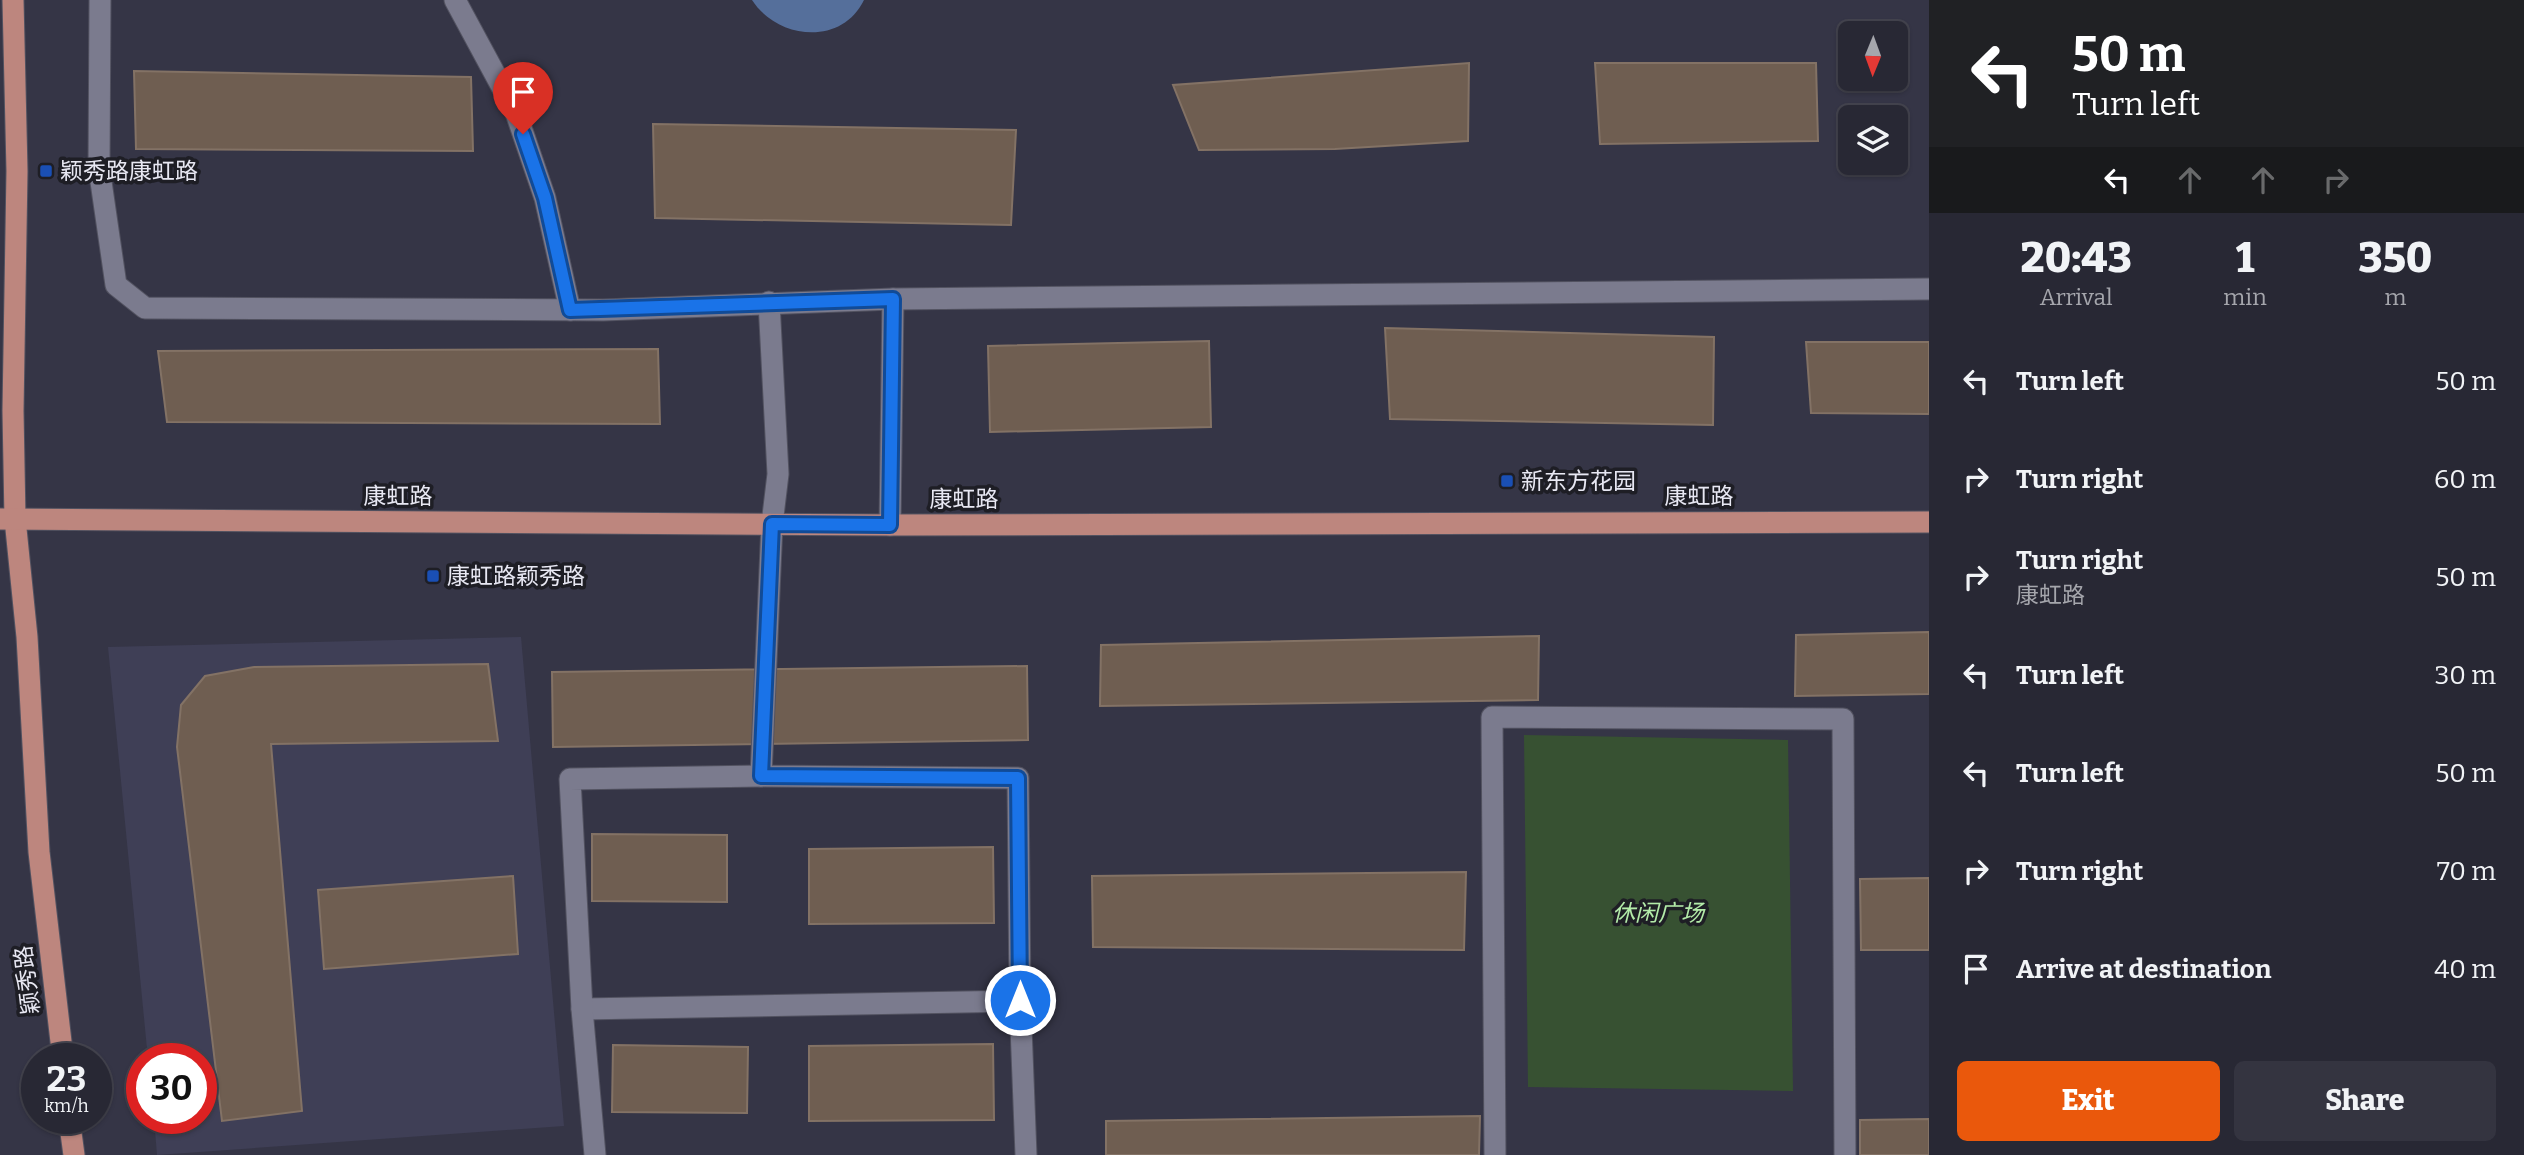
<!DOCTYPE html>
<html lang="en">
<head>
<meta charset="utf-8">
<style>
  :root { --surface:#282834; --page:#343440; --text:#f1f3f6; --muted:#a5a6ac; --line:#44444f; --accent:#ea580c }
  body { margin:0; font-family:Bitter,"Noto Sans SC",serif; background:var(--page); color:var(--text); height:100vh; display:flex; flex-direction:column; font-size:26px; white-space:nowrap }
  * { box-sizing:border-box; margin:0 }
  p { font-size:23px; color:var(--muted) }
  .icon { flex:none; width:38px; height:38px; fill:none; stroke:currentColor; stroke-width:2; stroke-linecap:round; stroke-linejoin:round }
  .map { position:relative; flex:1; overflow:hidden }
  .drawer { display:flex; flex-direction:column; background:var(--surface); width:595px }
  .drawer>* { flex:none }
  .guide { background:#202124; color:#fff; overflow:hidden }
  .needle { width:46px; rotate:181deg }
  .fabs { position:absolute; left:1838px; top:21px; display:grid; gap:14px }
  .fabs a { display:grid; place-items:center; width:70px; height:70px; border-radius:10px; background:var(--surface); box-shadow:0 2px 5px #0004,0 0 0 2px var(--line); font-size:35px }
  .speed { position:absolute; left:21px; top:1043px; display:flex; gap:14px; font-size:35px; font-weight:700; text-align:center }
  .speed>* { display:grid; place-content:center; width:91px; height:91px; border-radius:50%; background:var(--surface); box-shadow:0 2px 5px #0004,0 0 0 2px var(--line); line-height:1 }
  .speed small { font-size:18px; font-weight:400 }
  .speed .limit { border:10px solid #d22; background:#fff; color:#111 }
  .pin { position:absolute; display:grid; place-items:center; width:60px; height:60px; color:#fff; margin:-72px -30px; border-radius:50% 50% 50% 0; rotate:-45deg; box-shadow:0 0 7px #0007 }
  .pin .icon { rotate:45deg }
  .me { position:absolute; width:77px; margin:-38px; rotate:0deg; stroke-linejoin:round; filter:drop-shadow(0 0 5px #0008) }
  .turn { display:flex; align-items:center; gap:24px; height:147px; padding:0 28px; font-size:32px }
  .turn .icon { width:91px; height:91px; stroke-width:2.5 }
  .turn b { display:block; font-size:49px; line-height:60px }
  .lanes { display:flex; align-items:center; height:66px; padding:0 28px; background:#0003; justify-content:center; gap:35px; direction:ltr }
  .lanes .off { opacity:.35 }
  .eta { display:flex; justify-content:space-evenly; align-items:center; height:119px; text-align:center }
  .eta b { font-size:42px; font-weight:800; line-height:49px }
  .action { display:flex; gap:14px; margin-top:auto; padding:14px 28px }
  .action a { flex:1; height:80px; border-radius:10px; background:var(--accent); color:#fff; font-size:28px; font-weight:800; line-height:80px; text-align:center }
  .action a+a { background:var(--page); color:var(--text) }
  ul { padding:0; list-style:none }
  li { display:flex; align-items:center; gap:21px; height:98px; padding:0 28px }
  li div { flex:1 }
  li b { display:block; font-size:26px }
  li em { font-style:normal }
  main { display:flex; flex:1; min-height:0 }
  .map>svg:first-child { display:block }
  .built { fill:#3f3f56 }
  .green { fill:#375132 }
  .water { fill:#556f9b }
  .building { fill:#6f5e51; stroke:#837265; stroke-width:2 }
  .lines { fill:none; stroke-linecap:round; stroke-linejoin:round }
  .minor-casing { stroke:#525260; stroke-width:23 }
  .major-casing { stroke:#525260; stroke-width:23 }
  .minor { stroke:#7b7b8e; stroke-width:21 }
  .major { stroke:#bd867e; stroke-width:21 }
  .route-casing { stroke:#114b97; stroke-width:18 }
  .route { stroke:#1a73e8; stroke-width:12 }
  .transit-dot { fill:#1a4fb4; stroke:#1e1e25; stroke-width:2.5 }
  .labels { text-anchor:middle; stroke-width:7; stroke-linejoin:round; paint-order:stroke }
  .poi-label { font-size:23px; fill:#e8e8f3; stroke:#1e1e25; text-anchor:start }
  .street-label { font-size:23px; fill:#e8e8f3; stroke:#1e1e25 }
  .park-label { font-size:23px; font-style:italic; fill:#b3eba9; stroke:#1e1e25 }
</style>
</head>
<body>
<main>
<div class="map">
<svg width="1929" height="1155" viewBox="0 0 1929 1155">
  <rect width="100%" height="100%" fill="#353546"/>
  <path class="built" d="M521,637L564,1126L157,1155L154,1118H201V1059H148L108,647Z"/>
  <path class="green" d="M1524,735L1788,740L1793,1091L1528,1087Z"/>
  <path class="water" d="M752,0H864C841,47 777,39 752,0Z"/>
  <g class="building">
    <path d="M1469,63L1468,141L1335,149L1199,150L1173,85Z"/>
    <path d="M1595,63H1816L1818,141L1600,144Z"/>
    <path d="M134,71L471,77L473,151L136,149Z"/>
    <path d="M653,124L1016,130L1011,225L655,218Z"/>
    <path d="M1385,328L1714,337L1713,425L1390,419Z"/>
    <path d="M1209,341L1211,427L990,432L988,346Z"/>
    <path d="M1806,342H1929V414L1811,413Z"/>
    <path d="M658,349L660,424L167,422L158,351Z"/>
    <path d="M1929,632V694L1795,696L1796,635Z"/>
    <path d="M1539,636L1538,700L1100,706L1101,645Z"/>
    <path d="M488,664L498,741L271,744L302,1111L222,1121L177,747L181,705L205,676L254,667Z"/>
    <path d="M1027,666L1028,740L553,747L552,672Z"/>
    <path d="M592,834L727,835V902L592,901Z"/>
    <path d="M993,847L994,923L809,924V849Z"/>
    <path d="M1466,872L1464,950L1093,947L1092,876Z"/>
    <path d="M513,876L518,954L324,969L318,890Z"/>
    <path d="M1929,878V950H1861L1860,879Z"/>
    <path d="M993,1044L994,1120L809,1121V1046Z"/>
    <path d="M613,1045L748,1047L747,1113L612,1112Z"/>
    <path d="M1480,1116L1479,1155H1106V1121Z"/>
    <path d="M1929,1119V1155H1860V1120Z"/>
  </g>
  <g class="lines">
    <defs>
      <g id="minor">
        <path d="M100,0L99,168L116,285L145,308L603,310L893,299L1929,289"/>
        <path d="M455,0L516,113L545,198L570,310"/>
        <path d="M769,302L778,474L772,524L761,776L1018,778L1020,1001L1026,1155"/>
        <path d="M890,525L893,299"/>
        <path d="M582,1009L1020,1001"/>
        <path d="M595,1155L582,1009L570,779L761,776"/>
        <path d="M1495,1155L1492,717L1843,719L1845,1155"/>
      </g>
      <g id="major">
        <path d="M13,0L17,171L13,411L15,519L27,637L39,852L63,1059"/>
        <path d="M0,519L890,525L1929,522"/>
        <path d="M69,1118L74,1155"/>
      </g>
    </defs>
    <use href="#minor" class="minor-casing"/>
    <use href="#major" class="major-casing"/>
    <use href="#minor" class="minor"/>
    <use href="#major" class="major"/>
  </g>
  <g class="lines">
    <defs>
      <path id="route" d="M523,134L545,198L570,310L893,299L890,525L772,524L761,776L1018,778L1020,1000"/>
    </defs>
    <use href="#route" class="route-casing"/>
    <use href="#route" class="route"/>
  </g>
  <g class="transit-dot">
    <rect x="39" y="164" width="14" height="14" rx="3.5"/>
    <rect x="1500" y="474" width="14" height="14" rx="3.5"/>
    <rect x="426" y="569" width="14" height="14" rx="3.5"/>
  </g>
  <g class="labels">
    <g class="poi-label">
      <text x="60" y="179">颖秀路康虹路</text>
      <text x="1521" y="489">新东方花园</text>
      <text x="447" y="584">康虹路颖秀路</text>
    </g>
    <g class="street-label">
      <text x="398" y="504">康虹路</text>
      <text x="1699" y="504">康虹路</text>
      <text x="964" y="507">康虹路</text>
      <text transform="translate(27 980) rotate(-97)" y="8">颖秀路</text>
    </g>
    <g class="park-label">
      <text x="1658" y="921">休闲广场</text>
    </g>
  </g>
</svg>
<div class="fabs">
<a><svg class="needle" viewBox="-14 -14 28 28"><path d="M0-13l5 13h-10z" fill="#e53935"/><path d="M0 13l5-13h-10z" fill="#a5a6ac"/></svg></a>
<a><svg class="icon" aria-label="layers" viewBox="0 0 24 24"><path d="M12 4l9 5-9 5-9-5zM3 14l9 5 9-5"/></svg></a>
</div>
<div class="speed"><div>23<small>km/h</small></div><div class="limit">30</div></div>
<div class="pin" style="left:523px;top:134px;background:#d93025"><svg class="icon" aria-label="arrive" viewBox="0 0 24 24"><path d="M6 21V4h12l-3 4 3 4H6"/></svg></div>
<svg class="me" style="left:1020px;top:1000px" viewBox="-20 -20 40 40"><circle r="17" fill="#1a73e8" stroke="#fff" stroke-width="3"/><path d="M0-11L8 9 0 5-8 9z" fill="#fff"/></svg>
</div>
<section class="drawer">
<div class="guide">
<div class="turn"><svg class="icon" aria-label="left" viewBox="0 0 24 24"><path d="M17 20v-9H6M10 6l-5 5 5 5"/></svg><div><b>50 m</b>Turn left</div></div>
<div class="lanes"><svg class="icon" aria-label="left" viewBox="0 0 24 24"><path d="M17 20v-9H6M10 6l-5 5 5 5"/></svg><svg class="icon off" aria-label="ahead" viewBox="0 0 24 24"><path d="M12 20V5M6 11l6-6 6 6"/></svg><svg class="icon off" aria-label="ahead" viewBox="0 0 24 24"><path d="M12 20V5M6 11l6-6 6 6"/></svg><svg class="icon off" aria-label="right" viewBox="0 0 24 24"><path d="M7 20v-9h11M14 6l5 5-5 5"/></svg></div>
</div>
<div class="eta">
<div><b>20:43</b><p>Arrival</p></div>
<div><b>1</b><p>min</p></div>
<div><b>350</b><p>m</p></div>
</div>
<ul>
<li><svg class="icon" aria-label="left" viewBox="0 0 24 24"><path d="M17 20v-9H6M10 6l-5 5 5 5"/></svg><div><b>Turn left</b></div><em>50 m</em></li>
<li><svg class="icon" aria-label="right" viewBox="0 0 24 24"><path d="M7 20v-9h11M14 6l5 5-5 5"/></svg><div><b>Turn right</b></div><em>60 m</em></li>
<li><svg class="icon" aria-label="right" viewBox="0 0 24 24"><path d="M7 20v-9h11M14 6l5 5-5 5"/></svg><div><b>Turn right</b><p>康虹路</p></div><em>50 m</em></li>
<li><svg class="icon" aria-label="left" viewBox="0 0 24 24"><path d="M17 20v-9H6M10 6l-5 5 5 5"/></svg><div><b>Turn left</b></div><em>30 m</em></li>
<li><svg class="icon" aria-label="left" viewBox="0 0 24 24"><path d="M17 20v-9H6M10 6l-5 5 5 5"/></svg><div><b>Turn left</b></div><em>50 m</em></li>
<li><svg class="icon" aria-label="right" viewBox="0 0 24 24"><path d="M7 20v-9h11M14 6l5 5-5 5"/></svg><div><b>Turn right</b></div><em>70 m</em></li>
<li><svg class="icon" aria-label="arrive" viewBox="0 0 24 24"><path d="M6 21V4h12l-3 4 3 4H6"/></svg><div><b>Arrive at destination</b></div><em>40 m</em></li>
</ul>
<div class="action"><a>Exit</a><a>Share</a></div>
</section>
</main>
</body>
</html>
